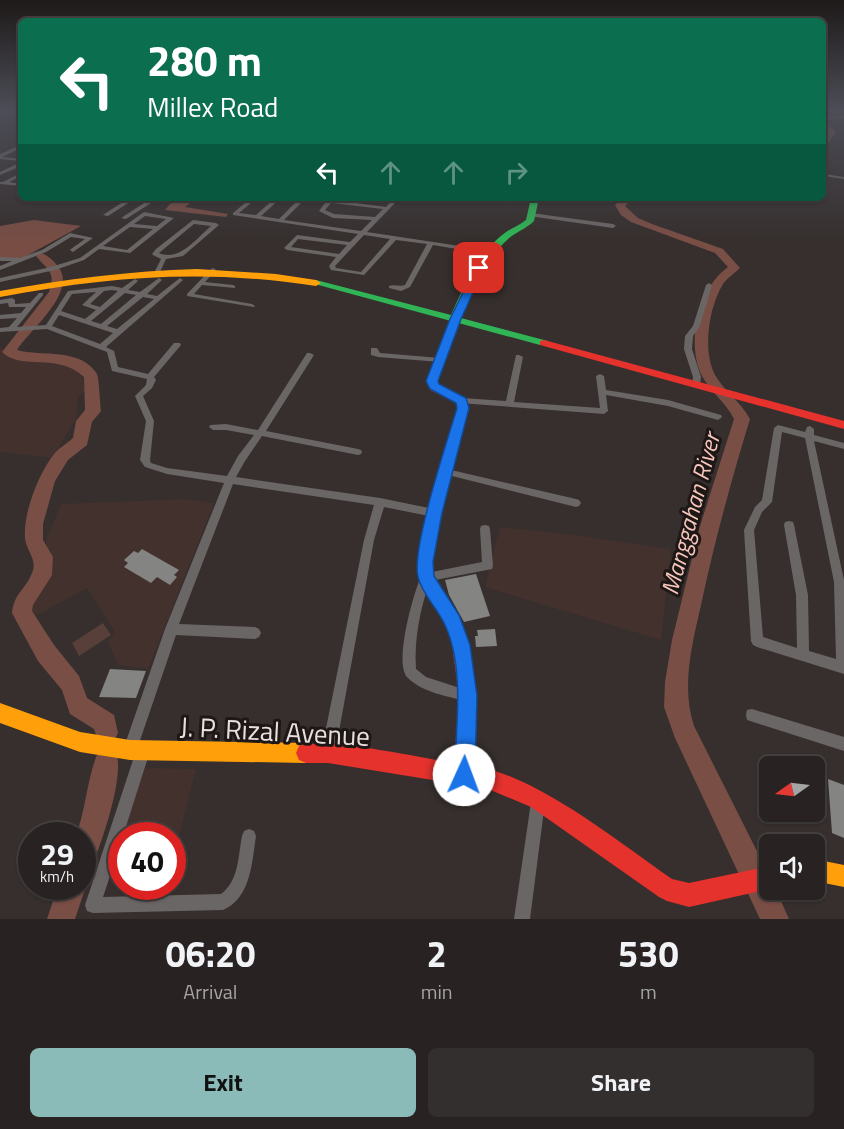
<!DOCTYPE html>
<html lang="en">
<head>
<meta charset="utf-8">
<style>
  :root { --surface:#282322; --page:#342f2f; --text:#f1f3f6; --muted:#a5a4a5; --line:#444040; --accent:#8bbbb9 }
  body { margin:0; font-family:"Titillium Web",sans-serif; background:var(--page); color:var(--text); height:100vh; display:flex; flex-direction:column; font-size:22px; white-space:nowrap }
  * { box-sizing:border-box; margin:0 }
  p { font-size:20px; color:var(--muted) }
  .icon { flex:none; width:33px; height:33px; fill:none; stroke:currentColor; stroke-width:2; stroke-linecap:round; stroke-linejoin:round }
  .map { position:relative; height:919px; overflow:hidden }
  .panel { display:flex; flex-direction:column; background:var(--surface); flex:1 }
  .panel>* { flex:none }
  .banner { position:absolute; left:18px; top:18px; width:808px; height:183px; border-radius:9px; box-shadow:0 2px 4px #0004,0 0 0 2px var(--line); background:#0b6e4f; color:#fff; overflow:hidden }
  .needle { width:39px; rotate:256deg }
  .controls { position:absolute; left:759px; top:756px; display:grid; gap:12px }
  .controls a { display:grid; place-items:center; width:66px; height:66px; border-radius:9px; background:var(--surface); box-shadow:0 2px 4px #0004,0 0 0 2px var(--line); font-size:30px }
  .speed { position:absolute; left:18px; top:822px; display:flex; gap:12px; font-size:30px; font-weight:700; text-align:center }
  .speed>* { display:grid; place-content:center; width:78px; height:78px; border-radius:50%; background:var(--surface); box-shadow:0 2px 4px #0004,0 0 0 2px var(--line); line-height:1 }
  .speed small { font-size:15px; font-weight:400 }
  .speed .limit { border:9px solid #d22; background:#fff; color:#111 }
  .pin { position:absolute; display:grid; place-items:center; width:51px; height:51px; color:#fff; margin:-26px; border-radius:12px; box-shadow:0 3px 9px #0006 }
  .me { position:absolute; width:66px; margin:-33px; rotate:2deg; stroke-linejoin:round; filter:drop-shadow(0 0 4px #0008) }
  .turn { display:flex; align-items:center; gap:21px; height:126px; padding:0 30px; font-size:27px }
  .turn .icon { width:78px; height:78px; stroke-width:2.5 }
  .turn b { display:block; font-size:42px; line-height:51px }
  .lanes { display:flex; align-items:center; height:57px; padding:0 30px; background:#0003; justify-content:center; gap:30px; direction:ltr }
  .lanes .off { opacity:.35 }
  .eta { display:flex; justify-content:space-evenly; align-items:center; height:102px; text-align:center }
  .eta b { font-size:36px; font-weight:700; line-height:42px }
  .button { display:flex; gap:12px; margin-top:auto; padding:12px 30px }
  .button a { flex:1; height:69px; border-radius:9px; background:var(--accent); color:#111; font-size:24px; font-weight:700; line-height:69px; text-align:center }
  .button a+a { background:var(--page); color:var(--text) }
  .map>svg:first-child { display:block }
  .built { fill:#43312d }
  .green { fill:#593f39 }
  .forest { fill:#774d44 }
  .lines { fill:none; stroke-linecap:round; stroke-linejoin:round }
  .stream { stroke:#794e45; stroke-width:1.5 }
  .river { fill:#794e45; fill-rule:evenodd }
  .building { fill:#848483 }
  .street { fill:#6b6666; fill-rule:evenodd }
  .fast { fill:#30b455; fill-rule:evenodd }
  .slow { fill:#ff9f0a; fill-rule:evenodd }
  .jam { fill:#e5322d; fill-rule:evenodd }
  .route { fill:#1a73e8; stroke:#114b97; stroke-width:1.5 }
  .labels { text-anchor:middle; stroke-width:6; stroke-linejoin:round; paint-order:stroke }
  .water-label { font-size:24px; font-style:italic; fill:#f7c6bc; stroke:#1d1715 }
  .near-street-label { font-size:27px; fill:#e9e0de; stroke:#1d1715 }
</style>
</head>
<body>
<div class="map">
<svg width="844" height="919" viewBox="0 0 844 919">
  <rect width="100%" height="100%" fill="#362f2e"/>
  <g class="built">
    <path d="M0,346L8,355L68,363L80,372L87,390L78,396L77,417L52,458L0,452Z"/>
    <path d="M186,499L214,503L148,669L118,665L108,642L115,632L87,588L30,619L25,603L47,573L46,541L61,504Z"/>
    <path d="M500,527L567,534L671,549L661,640L485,587Z"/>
    <path d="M144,768L196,769L174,856L172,836H123Z"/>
  </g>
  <path class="green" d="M103,623L111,635L79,656L72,643Z"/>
  <g class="forest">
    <path d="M184,198H212L203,203H190L185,207L228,214L226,217L165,210L170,204Z"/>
    <path d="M34,220L81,226L19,260L0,258V226Z"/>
  </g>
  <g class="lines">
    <path class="stream" d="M5,110H19"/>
    <g class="river">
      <path d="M844,114V118L825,121L836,132L827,145H824V138L828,132L824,127V117Z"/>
      <path d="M622,198H633L625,206L638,218L652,224L723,249L740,268C734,274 728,277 723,284C709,307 702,350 715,375C724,391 741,402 750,419C732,478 716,536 703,596C694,638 680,683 694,726L770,877V890H776L789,919H760L675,738L664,707L665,682L672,640L700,526L734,419C726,402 709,391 701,374C686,342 699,287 728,267L715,253L631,222L621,215L615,205Z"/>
      <path d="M41,253C47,255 52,259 56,264C81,290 31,328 17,350C42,357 80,347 97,374C99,378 100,403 101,411L92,422L87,445L68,460L55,481L43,524V540L53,557L52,575L33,605L32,611L54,645L79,676L87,698L114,715L118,733L114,741L106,745L98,741L94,729L70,714L62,690L38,661L12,613C14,593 26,589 32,573C38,559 26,551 25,538C23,513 39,472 55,453C60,447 68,443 73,438L76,421L85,410L84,377C58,352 21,371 2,352L49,292C56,271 48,271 36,256Z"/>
      <path d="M107,749L116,752C125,776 102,841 92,866L82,869V836H76C86,808 87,779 98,752Z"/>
      <path d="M82,877L86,886L75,919H47L58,886H82Z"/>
    </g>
  </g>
  <g class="building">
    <path d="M142,549L179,570L174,575L177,577L170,585L157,577L151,583L124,567L128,563L124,560L134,551L138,553Z"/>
    <path d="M476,574L490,616L464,622L449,595L445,580Z"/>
    <path d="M495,629L497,646L476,647L475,636H478L477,630Z"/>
    <path d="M110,669L146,671L136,698L99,697Z"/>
    <path d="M828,779L844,785V838L832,833Z"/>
  </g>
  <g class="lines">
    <g class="street">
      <path d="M21,145V148L2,157L21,159V161L0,159V154Z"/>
      <path d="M19,163H21V166L0,175V172Z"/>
      <path d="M21,173V176L9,182L21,184V186L0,184V182H3Z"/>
      <path d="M824,174L844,177V179L824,176Z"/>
      <path d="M129,198H136L108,216L103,215Z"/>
      <path d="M152,198H159L126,219L121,218Z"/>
      <path d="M251,198H257L239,213L256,215L275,198H281L261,216L279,219L300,198H306L284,220L361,231L372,220L333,218L319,211L329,198H335L333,200L386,207L394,198H398V200L367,232L473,248L479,253L482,268L477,269L473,254L469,251L433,245L410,287L401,291L389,288V286C395,284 399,287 405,285L427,244L396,240L364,275L331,270L329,266L336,257L287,250L284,248L297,235L350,242L358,234L233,215V213ZM331,203L383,209L375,217L334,214L325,210ZM364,235L390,239L361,272L336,268L335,266ZM298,239L347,245L339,254L291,247Z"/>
      <path d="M144,212L174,218L130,253L99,249L84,260L55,270L0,282V278L51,267L80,258ZM145,216L166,219L157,226L134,224ZM130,227L153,229L127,250L103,246Z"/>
      <path d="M531,213L613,224L616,226L613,228L529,216V214Z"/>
      <path d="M193,220L216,223L219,225L183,256L166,259L160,272H156L155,271L161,259L153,255L152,254L156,249ZM194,224L211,226C197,238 179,262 159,253Z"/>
      <path d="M70,233L93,238L73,252L70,250L71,249L85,239L71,237L46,252L0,270V266L12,261H0V257L20,258L42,250Z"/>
      <path d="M213,268L216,270L205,282L233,285L235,286V288L202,285L194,294L252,304L255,306L254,307L187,296V294L211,269Z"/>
      <path d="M180,278L183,280L182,281L106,347L114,351L118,367L148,374L174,343H180L181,345L154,377L156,380L152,388L143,396L154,421L150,460L151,463L167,468L227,476L238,456L254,435L226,430H213L209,427L210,425L226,424L258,430L307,353H310L314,355L266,431L358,449L361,450L362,452L361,454L358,455L262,436L245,461L236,477L380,498L434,509L437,510L439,513L437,516L434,517L384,507L374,540L335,753L333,758L328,760L323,758L321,753L364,540L374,505L233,484L179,624L255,627L259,629L261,633L259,637L255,639L176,635L135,755L130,757L125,755L123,750L165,629L224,483L167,474L145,467L140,460L146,421L135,396L146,385L147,379L112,371L107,352L47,329L0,332V328L9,327L17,318L0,319V315L21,313L26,307H9L8,303L0,304V300L12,298L15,300V304L30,303L39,293H43V295L17,327L46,325L68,291L112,286L122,288L135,279L138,281L128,290L140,292L159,278L162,280L161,281L147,294L157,296ZM112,290L118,291L100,307L90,304L104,291ZM96,292L82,305L96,310L85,319L61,311L72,294ZM125,293L136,295L101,324L91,321ZM143,297L154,299L117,329L107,326ZM59,315L113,333L100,344L52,326Z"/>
      <path d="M709,283L712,285L700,326L693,336L692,349L701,377L700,384L696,387L692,384L693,377L684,349L685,336L693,326L706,285Z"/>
      <path d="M371,348H377L380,353L440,358L444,360L440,362L378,357L371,355Z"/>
      <path d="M516,355H519L523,357L514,402L600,408L596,376L600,374L604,376L606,390L668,400L721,415L722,417L718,420L668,406L606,395L608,411L604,414L459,403L458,401L462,398L506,401Z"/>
      <path d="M778,425L805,432L807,427L810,426L814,429V435L844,443V449L814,441L844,580V674L757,647L753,645L751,641L744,530L755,507L762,500L774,428ZM782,432L805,438L834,582L836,659L809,651L808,595L794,525L793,522L789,521L785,522L784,525L796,595L797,648L763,637L754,530L762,512L772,502Z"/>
      <path d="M447,469L576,499L579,500L581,503L579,506L576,507L444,474L442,472L444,470Z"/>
      <path d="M485,525L489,526L490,529L493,566L492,569L430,581C420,609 414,639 416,669L426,677L472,692L474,696L472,700L468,702C448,696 423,693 408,678C393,664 414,591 422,574L482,562L480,529L481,526Z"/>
      <path d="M752,709L844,737V751L747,720L746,715L747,710Z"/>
      <path d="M143,744L148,746L150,751L123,836H122V840L103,897L221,894C239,881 238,856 242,836L244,831L249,829L254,831L256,836C252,862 251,898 223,910L93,913L87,911L85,905L136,751L138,746Z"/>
      <path d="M538,795L543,797L545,802L530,919H514L531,802L533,797Z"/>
    </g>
    <path class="fast" d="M531,198H539L534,221C526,229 515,232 507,240C484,262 473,290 461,318L548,341V345H540L311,283L316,280L451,315C464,286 479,251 506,232C512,228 520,225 526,220Z"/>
    <g class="slow">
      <path d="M197,269L276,274L316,280L321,283L316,286C205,269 110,276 0,297V291C66,279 130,271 197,269Z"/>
      <path d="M0,703L80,732L130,740L306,743L313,746L316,753L313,760L306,763L130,760L80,752L0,723Z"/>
      <path d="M814,859L844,865V887L814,881Z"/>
    </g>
    <g class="jam">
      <path d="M456,314L461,317L438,381L439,385L466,398L469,408L441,513L433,562L434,576L459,615L470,645L477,696L475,766C539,777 618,842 672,879L689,883L770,866V889L689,907L667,901L659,897L531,807L488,789L328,763H306L299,760L296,753L299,746C323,736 423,758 454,763L459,696L452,645L446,624L418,577L417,562L427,513L457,408L456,403L430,390L426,381L451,317Z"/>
      <path d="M544,340L844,421V429L540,345V341Z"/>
    </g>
  </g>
  <linearGradient id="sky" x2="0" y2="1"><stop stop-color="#1e1a19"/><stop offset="0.46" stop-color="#4c4d57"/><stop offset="1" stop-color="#4c4d57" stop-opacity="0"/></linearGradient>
  <rect width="844" height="239" fill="url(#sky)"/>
  <path class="route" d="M476,266L484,268L461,319L438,381L439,384L466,398L469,408L442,513L433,562L434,576L459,615L470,645L477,696L475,775L472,782L464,785L457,782L454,775C456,729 465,668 445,625C438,609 422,594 418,577C411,549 447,442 457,408L456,403L430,389L426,381L450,319Z"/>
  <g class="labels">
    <g class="water-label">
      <text transform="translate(691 514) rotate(-75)" y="8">Manggahan River</text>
    </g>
    <g class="near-street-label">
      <text transform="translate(275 732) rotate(3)" y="9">J. P. Rizal Avenue</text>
    </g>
  </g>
</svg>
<div class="controls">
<a><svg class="needle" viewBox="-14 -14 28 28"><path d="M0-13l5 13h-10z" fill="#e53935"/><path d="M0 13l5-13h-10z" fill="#a5a4a5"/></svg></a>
<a><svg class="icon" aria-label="sound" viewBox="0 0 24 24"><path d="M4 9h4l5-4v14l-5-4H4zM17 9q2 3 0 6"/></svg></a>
</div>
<div class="speed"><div>29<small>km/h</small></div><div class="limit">40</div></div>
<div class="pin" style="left:479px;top:268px;background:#d93025"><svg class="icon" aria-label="arrive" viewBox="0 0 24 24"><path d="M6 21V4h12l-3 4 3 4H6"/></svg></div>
<svg class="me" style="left:464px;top:775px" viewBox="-20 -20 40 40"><circle r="19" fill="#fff"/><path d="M0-13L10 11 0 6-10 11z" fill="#1a73e8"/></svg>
<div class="banner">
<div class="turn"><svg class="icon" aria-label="left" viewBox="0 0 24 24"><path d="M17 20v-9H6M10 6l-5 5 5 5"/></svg><div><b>280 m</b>Millex Road</div></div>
<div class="lanes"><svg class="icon" aria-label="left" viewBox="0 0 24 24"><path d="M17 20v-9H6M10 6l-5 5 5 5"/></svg><svg class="icon off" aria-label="ahead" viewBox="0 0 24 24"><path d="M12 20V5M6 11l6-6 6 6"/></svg><svg class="icon off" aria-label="ahead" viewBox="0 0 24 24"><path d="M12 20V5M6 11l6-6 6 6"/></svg><svg class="icon off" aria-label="right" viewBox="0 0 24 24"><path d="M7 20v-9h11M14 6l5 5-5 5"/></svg></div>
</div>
</div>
<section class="panel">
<div class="eta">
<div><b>06:20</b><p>Arrival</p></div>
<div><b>2</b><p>min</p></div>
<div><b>530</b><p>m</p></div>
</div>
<div class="button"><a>Exit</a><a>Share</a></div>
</section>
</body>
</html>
